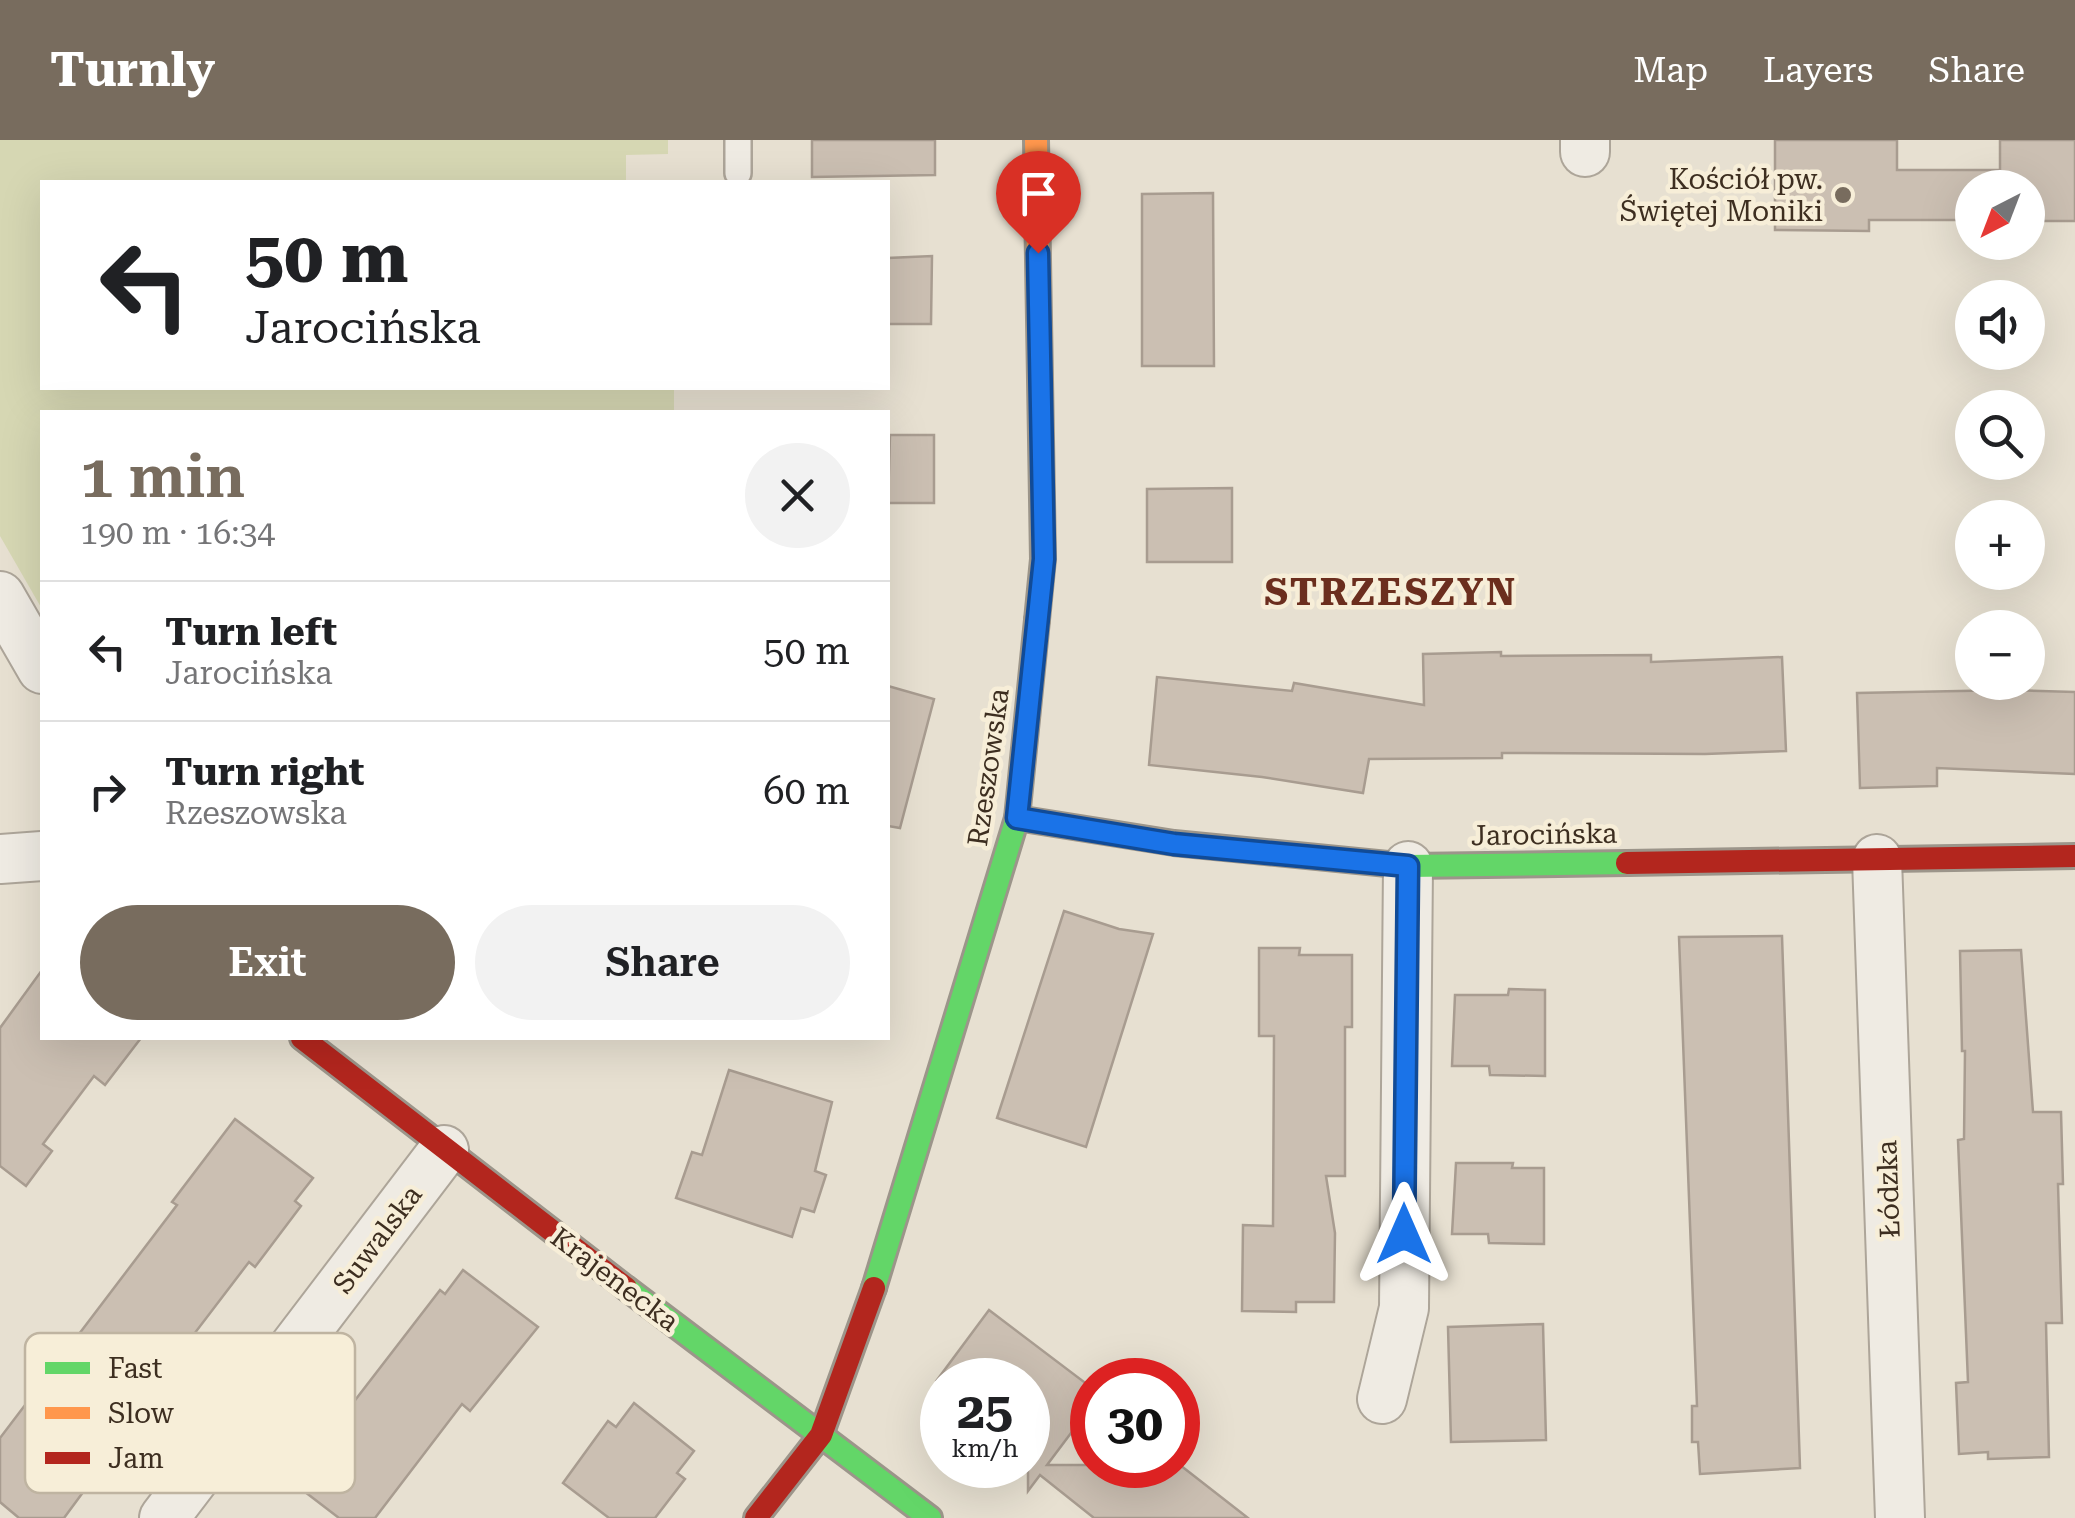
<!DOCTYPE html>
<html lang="en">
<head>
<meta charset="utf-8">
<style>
  :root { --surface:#fff; --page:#f2f2f2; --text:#202124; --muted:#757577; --line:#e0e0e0; --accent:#786c5e }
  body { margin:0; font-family:"Roboto Serif",serif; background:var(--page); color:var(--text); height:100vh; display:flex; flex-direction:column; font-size:38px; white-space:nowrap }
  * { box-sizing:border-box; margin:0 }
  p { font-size:32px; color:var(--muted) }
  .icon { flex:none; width:55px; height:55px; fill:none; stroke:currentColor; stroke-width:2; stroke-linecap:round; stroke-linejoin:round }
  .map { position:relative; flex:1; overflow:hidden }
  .sheet { position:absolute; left:40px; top:270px; width:850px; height:630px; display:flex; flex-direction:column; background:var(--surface); border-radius:0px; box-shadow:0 10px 40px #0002 }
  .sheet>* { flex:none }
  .banner { position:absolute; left:40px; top:40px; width:850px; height:210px; border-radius:0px; box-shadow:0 10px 40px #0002; background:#fff; color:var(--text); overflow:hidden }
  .needle { width:65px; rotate:222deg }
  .buttons { position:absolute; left:1955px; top:30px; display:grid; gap:20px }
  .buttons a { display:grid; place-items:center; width:90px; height:90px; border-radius:50%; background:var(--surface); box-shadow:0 10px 40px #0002; font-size:50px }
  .speed { position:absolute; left:920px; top:1218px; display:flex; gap:20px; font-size:50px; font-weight:700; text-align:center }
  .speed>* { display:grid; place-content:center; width:130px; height:130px; border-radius:50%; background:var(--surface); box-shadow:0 10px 40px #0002; line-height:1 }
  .speed small { font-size:25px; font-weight:400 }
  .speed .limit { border:15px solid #d22; background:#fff; color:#111 }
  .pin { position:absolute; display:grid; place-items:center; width:85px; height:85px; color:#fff; margin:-102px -42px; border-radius:50% 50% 50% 0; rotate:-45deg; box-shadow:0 0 10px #0007 }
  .pin .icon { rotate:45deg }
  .me { position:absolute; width:110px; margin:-55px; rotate:0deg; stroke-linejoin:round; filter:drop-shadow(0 0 8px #0008) }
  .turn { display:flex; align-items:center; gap:35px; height:210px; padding:0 40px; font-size:45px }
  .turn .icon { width:130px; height:130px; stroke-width:2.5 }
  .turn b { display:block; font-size:70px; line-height:85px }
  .round { display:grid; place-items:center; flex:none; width:105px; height:105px; border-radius:52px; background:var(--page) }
  .head { display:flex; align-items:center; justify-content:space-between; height:170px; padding:0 40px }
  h1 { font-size:60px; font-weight:600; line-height:75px; color:var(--accent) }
  .cta { display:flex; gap:20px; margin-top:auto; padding:20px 40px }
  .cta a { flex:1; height:115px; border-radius:60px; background:var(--accent); color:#fff; font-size:40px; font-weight:600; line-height:115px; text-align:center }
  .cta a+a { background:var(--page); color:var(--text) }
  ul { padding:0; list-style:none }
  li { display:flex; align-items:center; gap:30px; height:140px; padding:0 40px; border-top:2px solid var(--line) }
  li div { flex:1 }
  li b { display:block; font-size:38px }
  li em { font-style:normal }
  header { display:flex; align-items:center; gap:60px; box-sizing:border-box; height:140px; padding:0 50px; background:var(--accent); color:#fff }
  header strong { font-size:48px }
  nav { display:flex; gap:55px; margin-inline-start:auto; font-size:35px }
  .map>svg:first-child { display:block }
  .green { fill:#d6d7b3 }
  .building { fill:#cbbfb2; stroke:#a89c90; stroke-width:2.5 }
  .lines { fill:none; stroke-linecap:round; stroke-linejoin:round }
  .lane-casing { stroke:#ada599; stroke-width:30 }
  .street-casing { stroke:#ada599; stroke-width:52 }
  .fast-casing { stroke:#9c958a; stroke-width:28 }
  .slow-casing { stroke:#9c958a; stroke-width:28 }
  .jam-casing { stroke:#9c958a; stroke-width:28 }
  .lane { stroke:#efebe3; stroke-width:25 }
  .street { stroke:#efebe3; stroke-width:48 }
  .fast { stroke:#63d668; stroke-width:22 }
  .slow { stroke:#ff974d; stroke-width:22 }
  .jam { stroke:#b3261e; stroke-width:22 }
  .route-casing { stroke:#114b97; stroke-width:25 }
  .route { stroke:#1a73e8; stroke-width:18 }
  .poi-dot { fill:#786c5e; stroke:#f7eed8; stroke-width:4 }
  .labels { text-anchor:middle; stroke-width:9; stroke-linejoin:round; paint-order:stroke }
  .poi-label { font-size:28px; fill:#3d2e20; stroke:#f7eed8; text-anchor:end }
  .street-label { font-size:28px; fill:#3d2e20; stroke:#f7eed8 }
  .district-label { font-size:38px; font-weight:bold; letter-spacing:2.5px; fill:#6b2e1e; stroke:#f7eed8 }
  .key { fill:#f7eed8; stroke:#bfb4a1; stroke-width:2.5 }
  .key-label { font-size:28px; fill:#3d2e20 }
</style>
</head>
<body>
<header>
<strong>Turnly</strong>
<nav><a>Map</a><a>Layers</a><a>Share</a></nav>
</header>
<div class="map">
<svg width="2075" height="1378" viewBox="0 0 2075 1378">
  <rect width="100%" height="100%" fill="#e7e0d1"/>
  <path class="green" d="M0,0H668V14L626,15V42H42V248H674V272H42V469L0,396Z"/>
  <g class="building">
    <path d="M812,0H935V35L812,37Z"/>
    <path d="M1775,0H1897V30H2000V0H2075V81H2028V48H1972V80H1869V91L1775,90Z"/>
    <path d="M1213,53L1214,226H1142V54Z"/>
    <path d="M932,116L931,184H888V118Z"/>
    <path d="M890,295H934V363H888Z"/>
    <path d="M1232,348V422H1147V349Z"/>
    <path d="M1501,512V516L1651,515V522L1782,517L1786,611L1705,614L1502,613V618L1369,619L1363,653L1262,637L1149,625L1157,537L1292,551L1294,543L1424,565L1423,514Z"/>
    <path d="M888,546L934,559L900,688L888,686Z"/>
    <path d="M2012,550L2075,552V634L1937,628V646L1860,648L1857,553Z"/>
    <path d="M1064,771L1119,789L1153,794L1086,1007L997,978Z"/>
    <path d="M1782,796L1800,1328L1700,1334L1698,1302H1692V1266H1697L1679,797Z"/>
    <path d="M1259,808H1300L1299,815H1352V887H1345V1036H1326L1335,1093L1334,1162H1296V1172L1242,1171L1243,1085L1273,1086L1274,896H1259Z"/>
    <path d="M2021,810L2033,972H2061L2063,1044H2058L2062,1183H2046L2049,1317L1988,1319V1312L1959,1314L1956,1243L1968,1242L1958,1000L1964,999L1965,911H1962L1960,811Z"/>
    <path d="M42,830V898H141L105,945L94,936L43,1004L52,1011L26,1046L0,1026V888Z"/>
    <path d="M1509,849L1545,850V936L1490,935L1489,926H1452L1455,855H1508Z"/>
    <path d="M729,930L832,962L815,1031L826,1035L814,1072L801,1068L792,1097L676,1058L692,1012L702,1015Z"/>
    <path d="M235,979L313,1038L295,1061L301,1066L255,1127L249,1122L191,1198L198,1202L169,1240L162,1236L106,1309L112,1313L64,1378H19L0,1362V1298L177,1065L172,1062Z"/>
    <path d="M1456,1023H1513L1512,1028H1544V1104L1489,1103L1488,1094H1452Z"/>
    <path d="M463,1130L538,1187L470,1271L462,1264L375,1378H339L292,1342L440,1150L445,1154Z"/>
    <path d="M989,1170L1092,1248V1265L1047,1325H1180L1248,1378H1094L1040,1335L1028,1351V1240H937Z"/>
    <path d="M1543,1184L1546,1300L1451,1302L1448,1187Z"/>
    <path d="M634,1263L694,1311L677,1333L685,1339L655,1378H609L563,1343L608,1281L616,1287Z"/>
  </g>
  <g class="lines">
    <defs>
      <path id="lane" d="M738,33V0"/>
      <g id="street">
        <path d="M1585,12V0"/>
        <path d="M0,456L42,529"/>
        <path d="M0,719L42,716"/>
        <path d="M1877,719L1900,1378"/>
        <path d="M1382,1259L1404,1168L1408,726"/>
        <path d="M164,1378L444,1010"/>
      </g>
      <g id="fast">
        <path d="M1017,678L1174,703L1408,726L1627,723"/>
        <path d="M626,1148L930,1378"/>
        <path d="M874,1148L1017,678L1037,480"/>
      </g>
      <path id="slow" d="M1036,0L1043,419L1037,480"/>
      <g id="jam">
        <path d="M1627,723L2075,716"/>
        <path d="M302,898L626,1148"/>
        <path d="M756,1378L821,1295L874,1148"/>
      </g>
    </defs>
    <use href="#lane" class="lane-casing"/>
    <use href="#street" class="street-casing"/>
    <use href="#fast" class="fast-casing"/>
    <use href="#slow" class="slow-casing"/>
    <use href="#jam" class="jam-casing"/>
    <use href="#lane" class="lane"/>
    <use href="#street" class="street"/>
    <use href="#fast" class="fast"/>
    <use href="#slow" class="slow"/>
    <use href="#jam" class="jam"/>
  </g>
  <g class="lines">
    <defs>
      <path id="route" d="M1038,113L1044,419L1017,678L1174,704L1408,726L1404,1094"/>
    </defs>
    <use href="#route" class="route-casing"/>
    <use href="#route" class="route"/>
  </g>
  <circle class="poi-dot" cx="1843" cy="55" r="10"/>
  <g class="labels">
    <g class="poi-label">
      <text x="1823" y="49">Kościół pw.<tspan x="1823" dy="32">Świętej Moniki</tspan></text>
    </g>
    <g class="street-label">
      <text transform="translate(988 627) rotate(-82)" y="10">Rzeszowska</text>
      <text transform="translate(1544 694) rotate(-1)" y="10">Jarocińska</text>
      <text transform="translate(1888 1049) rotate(-92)" y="10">Łódzka</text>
      <text transform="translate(377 1099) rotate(-53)" y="10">Suwalska</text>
      <text transform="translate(615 1139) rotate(37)" y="10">Krajenecka</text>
    </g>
    <g class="district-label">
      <text x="1391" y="465">STRZESZYN</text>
    </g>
  </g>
  <rect x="25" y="1193" width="330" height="160" rx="15" class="key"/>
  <rect x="45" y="1222" width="45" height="12" fill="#63d668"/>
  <rect x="45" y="1267" width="45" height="12" fill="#ff974d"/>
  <rect x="45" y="1312" width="45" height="12" fill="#b3261e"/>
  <g class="key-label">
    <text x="108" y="1238">Fast</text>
    <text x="108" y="1283">Slow</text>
    <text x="108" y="1328">Jam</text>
  </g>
</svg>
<div class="buttons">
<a><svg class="needle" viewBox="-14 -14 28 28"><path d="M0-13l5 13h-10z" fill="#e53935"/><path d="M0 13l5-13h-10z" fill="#757577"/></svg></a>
<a><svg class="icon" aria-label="sound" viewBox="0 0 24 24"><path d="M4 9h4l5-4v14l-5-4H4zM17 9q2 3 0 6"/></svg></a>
<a><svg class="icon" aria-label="search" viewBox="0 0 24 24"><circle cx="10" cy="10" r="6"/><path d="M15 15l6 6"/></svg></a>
<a>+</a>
<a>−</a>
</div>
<div class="speed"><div>25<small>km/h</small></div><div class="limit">30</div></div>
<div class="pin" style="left:1038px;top:113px;background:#d93025"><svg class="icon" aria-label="arrive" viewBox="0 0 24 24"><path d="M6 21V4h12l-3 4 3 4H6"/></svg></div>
<svg class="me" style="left:1404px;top:1094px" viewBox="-20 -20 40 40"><path d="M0-17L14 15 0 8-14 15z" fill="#1a73e8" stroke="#fff" stroke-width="4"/></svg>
<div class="banner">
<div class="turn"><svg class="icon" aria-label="left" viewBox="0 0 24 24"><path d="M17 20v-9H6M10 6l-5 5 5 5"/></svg><div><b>50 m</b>Jarocińska</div></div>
</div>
<section class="sheet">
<div class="head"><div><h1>1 min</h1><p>190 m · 16:34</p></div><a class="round"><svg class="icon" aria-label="close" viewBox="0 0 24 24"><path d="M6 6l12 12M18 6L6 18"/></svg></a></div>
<ul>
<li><svg class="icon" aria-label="left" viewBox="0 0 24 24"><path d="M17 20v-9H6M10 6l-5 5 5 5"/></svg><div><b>Turn left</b><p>Jarocińska</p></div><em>50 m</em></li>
<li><svg class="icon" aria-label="right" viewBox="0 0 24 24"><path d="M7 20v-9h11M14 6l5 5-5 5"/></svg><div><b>Turn right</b><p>Rzeszowska</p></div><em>60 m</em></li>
</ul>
<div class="cta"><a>Exit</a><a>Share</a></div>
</section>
</div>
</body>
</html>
